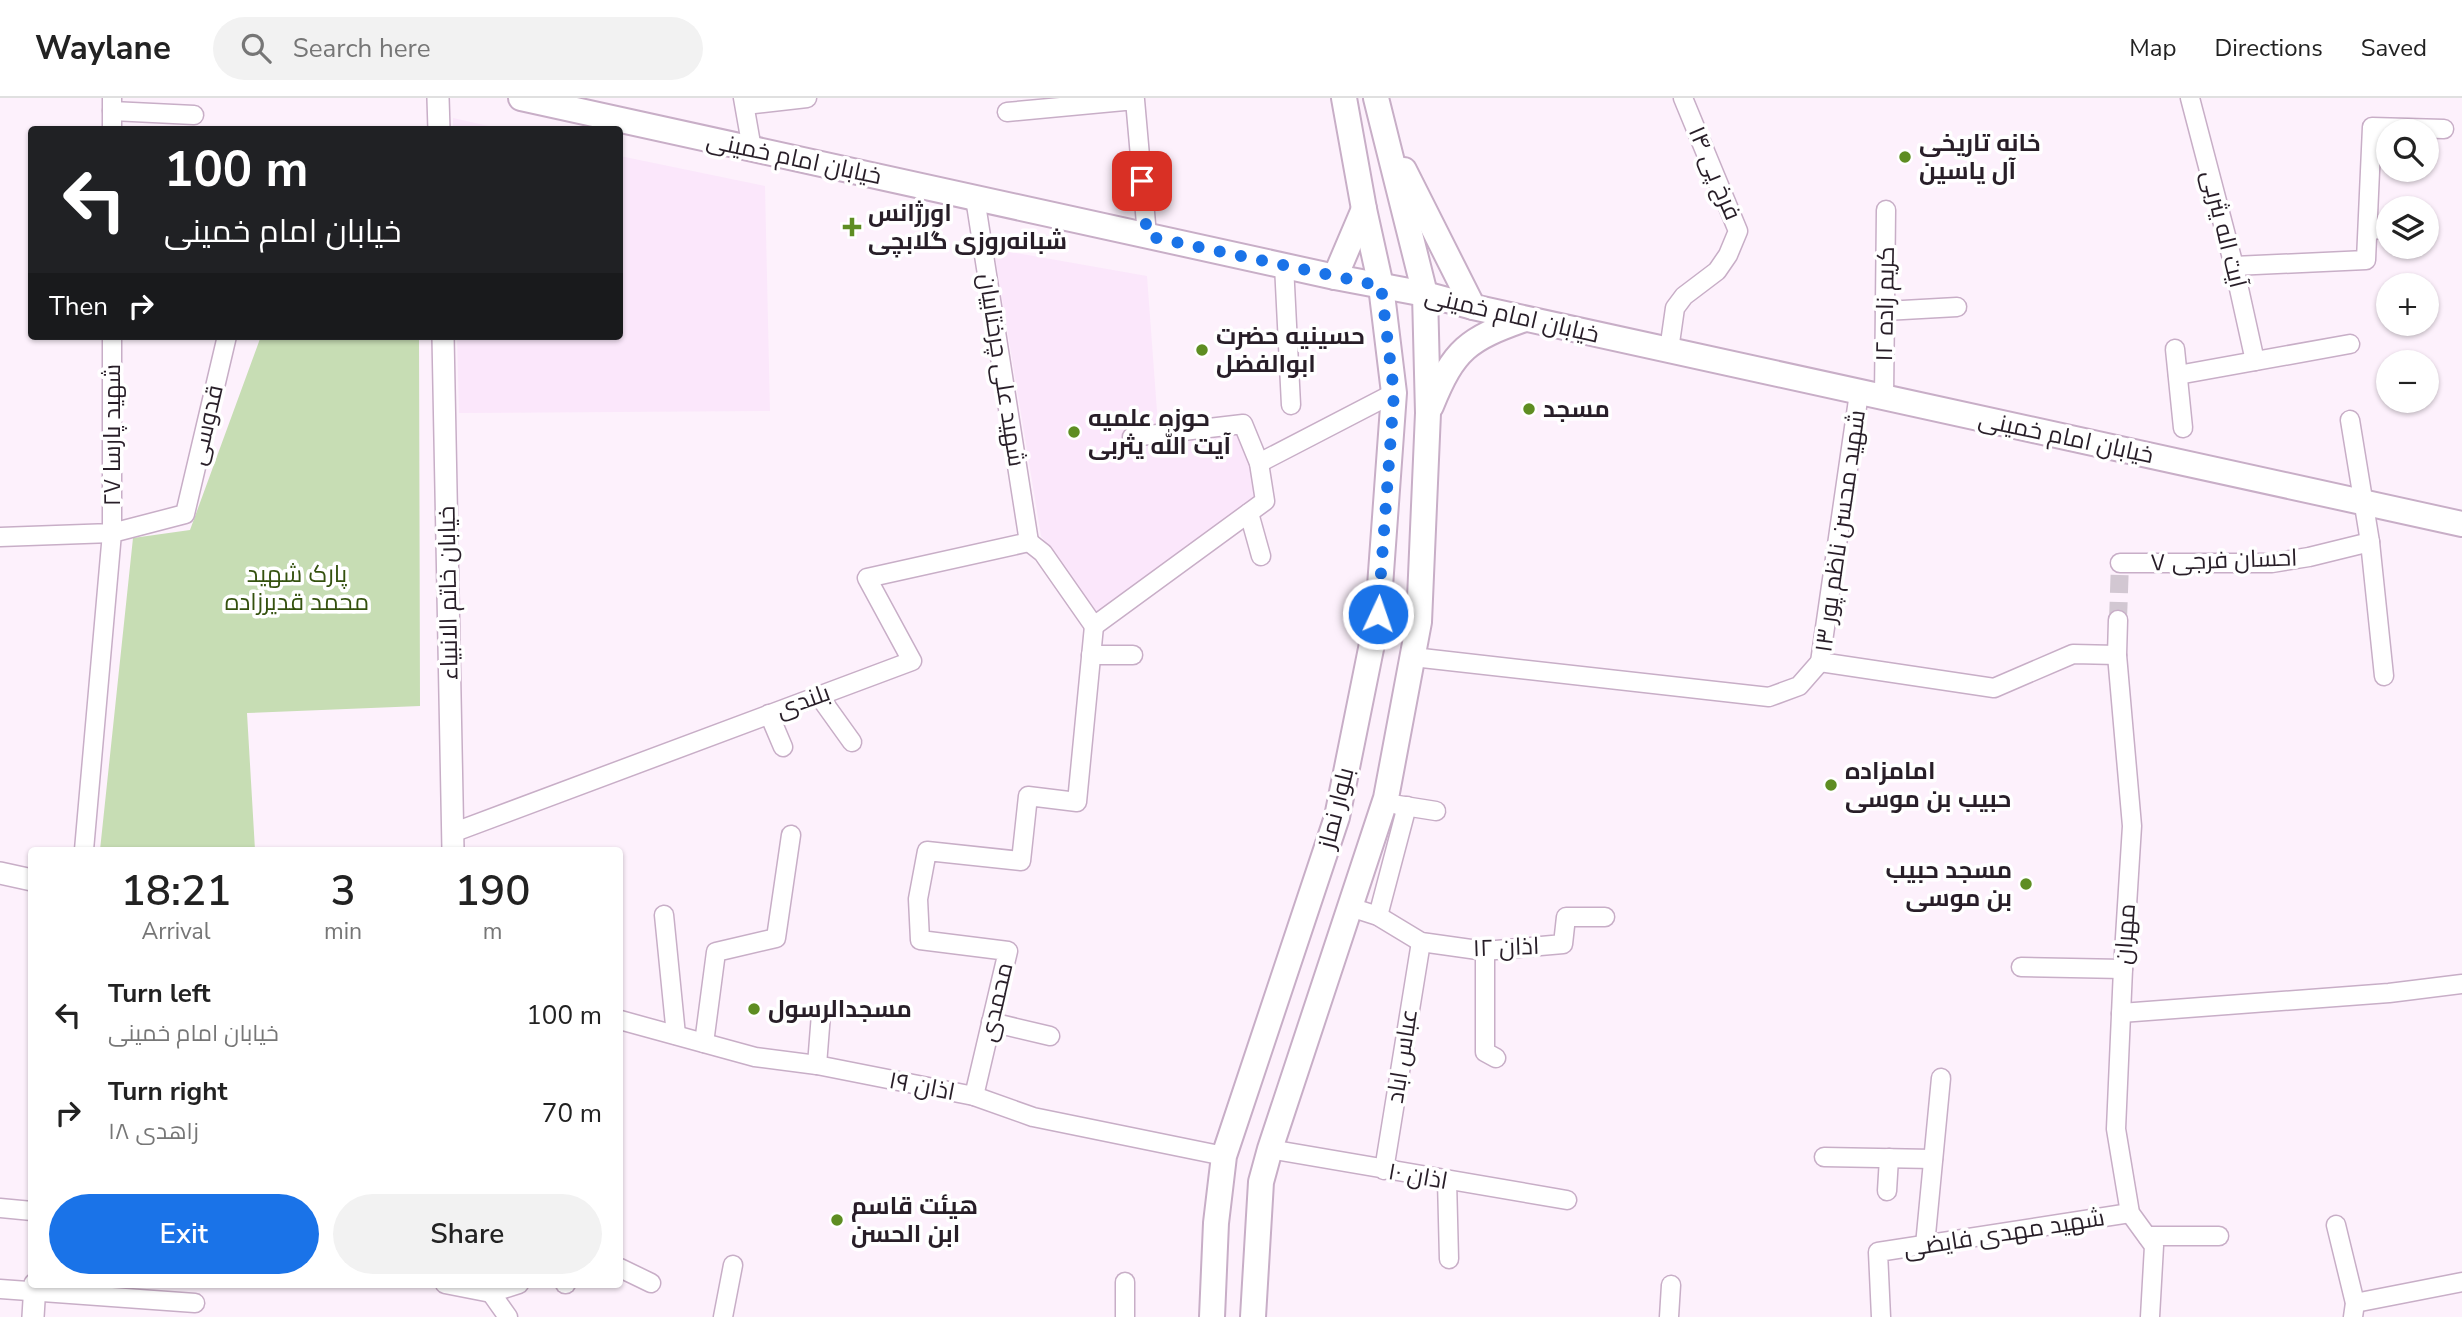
<!DOCTYPE html>
<html lang="en">
<head>
<meta charset="utf-8">
<style>
  :root { --surface:#fff; --page:#f2f2f2; --text:#222; --muted:#767676; --line:#e0e0e0; --accent:#1a73e8 }
  body { margin:0; font-family:"Nunito Sans",Cairo,sans-serif; background:var(--page); color:var(--text); height:100vh; display:flex; flex-direction:column; font-size:26px; white-space:nowrap }
  * { box-sizing:border-box; margin:0 }
  p { font-size:23px; color:var(--muted) }
  .icon { flex:none; width:38px; height:38px; fill:none; stroke:currentColor; stroke-width:2; stroke-linecap:round; stroke-linejoin:round }
  .map { position:relative; flex:1; overflow:hidden }
  .sheet { position:absolute; left:28px; top:749px; width:595px; height:441px; display:flex; flex-direction:column; background:var(--surface); border-radius:7px; box-shadow:0 2px 5px #0004 }
  .sheet>* { flex:none }
  .hud { position:absolute; left:28px; top:28px; width:595px; height:214px; border-radius:7px; box-shadow:0 2px 5px #0004; background:#202124; color:#fff; overflow:hidden }
  .tools { position:absolute; left:2376px; top:21px; display:grid; gap:14px }
  .tools a { display:grid; place-items:center; width:63px; height:63px; border-radius:50%; background:var(--surface); box-shadow:0 2px 5px #0004; font-size:35px }
  .pin { position:absolute; display:grid; place-items:center; width:60px; height:60px; color:#fff; margin:-30px; border-radius:14px; box-shadow:0 4px 10px #0006 }
  .me { position:absolute; width:77px; margin:-38px; rotate:3deg; stroke-linejoin:round; filter:drop-shadow(0 0 5px #0008) }
  .turn { display:flex; align-items:center; gap:24px; height:147px; padding:0 21px; font-size:32px }
  .turn .icon { width:91px; height:91px; stroke-width:2.5 }
  .turn b { display:block; font-size:49px; line-height:60px }
  .then { display:flex; align-items:center; height:66px; padding:0 21px; background:#0003; gap:14px; font-size:26px }
  .eta { display:flex; justify-content:space-evenly; align-items:center; height:119px; text-align:center }
  .eta b { font-size:42px; font-weight:600; line-height:49px }
  .button { display:flex; gap:14px; margin-top:auto; padding:14px 21px }
  .button a { flex:1; height:80px; border-radius:42px; background:var(--accent); color:#fff; font-size:28px; font-weight:600; line-height:80px; text-align:center }
  .button a+a { background:var(--page); color:var(--text) }
  ul { padding:0; list-style:none }
  li { display:flex; align-items:center; gap:21px; height:98px; padding:0 21px }
  li div { flex:1 }
  li b { display:block; font-size:26px }
  li em { font-style:normal }
  header { display:flex; align-items:center; gap:42px; box-sizing:border-box; height:98px; padding:0 35px; background:var(--surface); border-bottom:2px solid var(--line) }
  header strong { font-size:33px }
  nav { display:flex; gap:38px; margin-inline-start:auto; font-size:24px }
  .search { width:490px; height:63px; background:var(--page); display:flex; align-items:center; gap:18px; box-sizing:border-box; padding:0 24px; border-radius:38px; color:var(--muted); font-size:26px }
  .map>svg:first-child { display:block }
  .built { fill:#fbe7fb }
  .green { fill:#c7ddb4 }
  .lines { fill:none; stroke-linecap:round; stroke-linejoin:round }
  .minor-tunnel { stroke:#d2c7d2; stroke-width:18; stroke-dasharray:18 9; stroke-linecap:butt }
  .minor-casing { stroke:#c8aec7; stroke-width:21 }
  .tertiary-casing { stroke:#c8aec7; stroke-width:24 }
  .secondary-casing { stroke:#c8aec7; stroke-width:28 }
  .minor { stroke:#fff; stroke-width:18 }
  .tertiary { stroke:#fff; stroke-width:21 }
  .secondary { stroke:#fff; stroke-width:24 }
  .route { stroke:#1a73e8; stroke-width:12; stroke-dasharray:0 21.6 }
  .poi-dot { fill:#5e8d22; stroke:#fff; stroke-width:2.5 }
  .labels { text-anchor:middle; stroke-width:7; stroke-linejoin:round; paint-order:stroke }
  .poi-label { font-size:24px; font-weight:bold; fill:#281e28; stroke:#fff; text-anchor:start }
  .street-label { font-size:24px; fill:#281e28; stroke:#fff }
  .park-label { font-size:24px; fill:#34510e; stroke:#fff }
</style>
</head>
<body>
<header>
<strong>Waylane</strong>
<div class="search"><svg class="icon" aria-label="search" viewBox="0 0 24 24"><circle cx="10" cy="10" r="6"/><path d="M15 15l6 6"/></svg>Search here</div>
<nav><a>Map</a><a>Directions</a><a>Saved</a></nav>
</header>
<div class="map">
<svg width="2462" height="1219" viewBox="0 0 2462 1219">
  <rect width="100%" height="100%" fill="#fdf1fc"/>
  <g class="built">
    <path d="M453,20L502,31H453Z"/>
    <path d="M620,58L765,88L770,313L459,315L457,238H620Z"/>
    <path d="M994,151L1147,178L1158,327L1125,332L1128,348L1236,336L1252,367L1255,399L1096,515L1041,438Z"/>
  </g>
  <path class="green" d="M261,238H419L420,608L247,615L255,752H100L133,440L190,432Z"/>
  <g class="lines">
    <path class="minor-tunnel" d="M2118,522L2120,465"/>
    <defs>
      <g id="minor">
        <path d="M743,0L752,51"/>
        <path d="M2190,0L2234,168L2255,263"/>
        <path d="M745,7L807,0"/>
        <path d="M112,13L194,17"/>
        <path d="M1007,14L1135,2L1147,137"/>
        <path d="M112,32V0"/>
        <path d="M975,100L1029,444"/>
        <path d="M2368,131L2389,132"/>
        <path d="M1284,167L1291,307"/>
        <path d="M2234,168L2366,162L2372,29L2444,31"/>
        <path d="M1885,213L1957,209"/>
        <path d="M2175,251L2183,330"/>
        <path d="M1669,252L1675,210L1684,198L1717,173L1728,157L1738,133L1683,0"/>
        <path d="M2178,277L2350,246"/>
        <path d="M1859,295L1820,564L1994,590L2073,556L2117,557"/>
        <path d="M1884,299L1886,112"/>
        <path d="M2350,322L2370,444L2384,578"/>
        <path d="M1259,365L1394,295"/>
        <path d="M1249,415L1261,458"/>
        <path d="M0,439L112,435V238"/>
        <path d="M1029,444L1043,455L1094,528L1265,403L1259,365L1243,326L1132,339"/>
        <path d="M2120,465H2272L2309,459L2370,444"/>
        <path d="M2118,522L2117,557L2132,728L2123,871L2116,1031L2130,1115L2154,1148L2150,1219"/>
        <path d="M1091,557H1133"/>
        <path d="M1413,559L1769,599L1799,588L1820,564"/>
        <path d="M819,598L852,644"/>
        <path d="M769,616L783,649"/>
        <path d="M1398,707L1436,713"/>
        <path d="M452,735L912,563L867,480L1029,444"/>
        <path d="M84,752L112,435L185,416L227,238"/>
        <path d="M1350,809L1378,818L1421,844L1485,853L1563,846L1566,819H1605"/>
        <path d="M664,817L676,937"/>
        <path d="M1378,818L1407,708"/>
        <path d="M1485,853V954L1496,960"/>
        <path d="M2021,869L2123,871"/>
        <path d="M2121,915L2389,895L2462,886"/>
        <path d="M620,922L755,959L817,967L974,998L1033,1019L1224,1058"/>
        <path d="M991,924L1050,938"/>
        <path d="M704,945L716,854L776,840L791,737"/>
        <path d="M817,967L821,916"/>
        <path d="M974,998L1008,853L920,842L918,801L927,753L1021,763L1028,698L1077,704L1094,528"/>
        <path d="M1270,1051L1567,1102"/>
        <path d="M1824,1059L1933,1061"/>
        <path d="M1384,1072L1421,844"/>
        <path d="M1447,1082L1449,1161"/>
        <path d="M1887,1093L1889,1060"/>
        <path d="M0,1110L32,1113"/>
        <path d="M2336,1127L2355,1205L2353,1219"/>
        <path d="M2147,1138H2219"/>
        <path d="M1925,1147L1941,980"/>
        <path d="M620,1170L651,1185"/>
        <path d="M445,1186L491,1195L519,1186"/>
        <path d="M489,1186L491,1195L508,1219"/>
        <path d="M565,1186H566"/>
        <path d="M0,1191L195,1205"/>
        <path d="M2355,1205L2462,1184"/>
        <path d="M723,1219L733,1167"/>
        <path d="M1125,1219V1184"/>
        <path d="M1669,1219L1671,1187"/>
        <path d="M1881,1219L1878,1154L2130,1115"/>
      </g>
      <g id="tertiary">
        <path d="M438,0L439,32"/>
        <path d="M443,238L453,752"/>
        <path d="M0,775L32,782"/>
        <path d="M33,1219L35,1186"/>
      </g>
      <g id="secondary">
        <path d="M521,0L1335,179L1425,196L1473,209L2462,426"/>
        <path d="M1404,72L1473,209"/>
        <path d="M1335,179L1364,111"/>
        <path d="M1431,308C1454,251 1468,241 1525,221"/>
        <path d="M1212,1219L1216,1125L1224,1058L1337,719L1378,516L1394,295L1381,188L1364,111L1344,0"/>
        <path d="M1253,1219L1261,1084L1270,1051L1386,700L1419,524L1428,315L1425,196L1376,0"/>
      </g>
    </defs>
    <use href="#minor" class="minor-casing"/>
    <use href="#tertiary" class="tertiary-casing"/>
    <use href="#secondary" class="secondary-casing"/>
    <use href="#minor" class="minor"/>
    <use href="#tertiary" class="tertiary"/>
    <use href="#secondary" class="secondary"/>
  </g>
  <g class="lines">
    <path class="route" d="M1142,83L1147,138L1381,188L1394,295L1378,516"/>
  </g>
  <g class="poi-dot">
    <circle cx="1905" cy="59" r="7"/>
    <path d="M848.5 118.5h7v7h7v7h-7v7h-7v-7h-7v-7h7z"/>
    <circle cx="1202" cy="252" r="7"/>
    <circle cx="1529" cy="311" r="7"/>
    <circle cx="1074" cy="334" r="7"/>
    <circle cx="1831" cy="687" r="7"/>
    <circle cx="2026" cy="786" r="7"/>
    <circle cx="754" cy="911" r="7"/>
    <circle cx="837" cy="1122" r="7"/>
  </g>
  <g class="labels">
    <g class="poi-label">
      <text x="1919" y="53">خانه تاریخی<tspan x="1919" dy="28">آل یاسین</tspan></text>
      <text x="868" y="123">اورژانس<tspan x="868" dy="28">شبانه‌روزی گلابچی</tspan></text>
      <text x="1216" y="246">حسینیه حضرت<tspan x="1216" dy="28">ابوالفضل</tspan></text>
      <text x="1543" y="319">مسجد</text>
      <text x="1088" y="328">حوزه علمیه<tspan x="1088" dy="28">آیت الله یثربی</tspan></text>
      <text x="1845" y="681">امامزاده<tspan x="1845" dy="28">حبیب بن موسی</tspan></text>
      <text x="2012" y="780" text-anchor="end">مسجد حبیب<tspan x="2012" dy="28">بن موسی</tspan></text>
      <text x="768" y="919">مسجدالرسول</text>
      <text x="851" y="1116">هیئت قاسم<tspan x="851" dy="28">ابن الحسن</tspan></text>
    </g>
    <g class="street-label">
      <text transform="translate(794 60) rotate(12)" y="8">خیابان امام خمینی</text>
      <text transform="translate(1715 75) rotate(67)" y="8">فرخ پی ۱۴</text>
      <text transform="translate(2224 131) rotate(76)" y="8">آیت اله یثربی</text>
      <text transform="translate(1885 206) rotate(-89)" y="8">کریم زاده ۱۲</text>
      <text transform="translate(1512 217) rotate(13)" y="8">خیابان امام خمینی</text>
      <text transform="translate(1002 272) rotate(81)" y="8">شهید علی چرختابیان</text>
      <text transform="translate(206 327) rotate(-77)" y="8">قدوسی</text>
      <text transform="translate(112 337) rotate(-90)" y="8">شهید پارسا ۲۷</text>
      <text transform="translate(2066 339) rotate(12)" y="8">خیابان امام خمینی</text>
      <text transform="translate(1840 433) rotate(-82)" y="8">شهید محسن ناظم پور ۱۳</text>
      <text transform="translate(2224 462) rotate(-2)" y="8">احسان فرجی ۷</text>
      <text transform="translate(448 495) rotate(-91)" y="8">خیابان خاتم الانبیاء</text>
      <text transform="translate(803 603) rotate(-20)" y="8">بلندی</text>
      <text transform="translate(1336 710) rotate(-76)" y="8">بلوار نماز</text>
      <text transform="translate(2125 836) rotate(-86)" y="8">مهران</text>
      <text transform="translate(1506 849) rotate(-2)" y="8">اذان ۱۲</text>
      <text transform="translate(996 904) rotate(-77)" y="8">محمدی</text>
      <text transform="translate(1402 958) rotate(-81)" y="8">عباس اباد</text>
      <text transform="translate(922 988) rotate(11)" y="8">اذان ۱۹</text>
      <text transform="translate(1418 1078) rotate(10)" y="8">اذان ۱۰</text>
      <text transform="translate(2004 1135) rotate(-9)" y="8">شهید مهدی فایضی</text>
    </g>
    <g class="park-label">
      <text x="297" y="484">پارک شهید<tspan x="297" dy="28">محمد قدیرزاده</tspan></text>
    </g>
  </g>
</svg>
<div class="tools">
<a><svg class="icon" aria-label="search" viewBox="0 0 24 24"><circle cx="10" cy="10" r="6"/><path d="M15 15l6 6"/></svg></a>
<a><svg class="icon" aria-label="layers" viewBox="0 0 24 24"><path d="M12 4l9 5-9 5-9-5zM3 14l9 5 9-5"/></svg></a>
<a>+</a>
<a>−</a>
</div>
<div class="pin" style="left:1142px;top:83px;background:#d93025"><svg class="icon" aria-label="arrive" viewBox="0 0 24 24"><path d="M6 21V4h12l-3 4 3 4H6"/></svg></div>
<svg class="me" style="left:1378px;top:516px" viewBox="-20 -20 40 40"><circle r="17" fill="#1a73e8" stroke="#fff" stroke-width="3"/><path d="M0-11L8 9 0 5-8 9z" fill="#fff"/></svg>
<div class="hud">
<div class="turn"><svg class="icon" aria-label="left" viewBox="0 0 24 24"><path d="M17 20v-9H6M10 6l-5 5 5 5"/></svg><div><b>100 m</b>خیابان امام خمینی</div></div>
<div class="then">Then<svg class="icon" aria-label="right" viewBox="0 0 24 24"><path d="M7 20v-9h11M14 6l5 5-5 5"/></svg></div>
</div>
<section class="sheet">
<div class="eta">
<div><b>18:21</b><p>Arrival</p></div>
<div><b>3</b><p>min</p></div>
<div><b>190</b><p>m</p></div>
</div>
<ul>
<li><svg class="icon" aria-label="left" viewBox="0 0 24 24"><path d="M17 20v-9H6M10 6l-5 5 5 5"/></svg><div><b>Turn left</b><p>خیابان امام خمینی</p></div><em>100 m</em></li>
<li><svg class="icon" aria-label="right" viewBox="0 0 24 24"><path d="M7 20v-9h11M14 6l5 5-5 5"/></svg><div><b>Turn right</b><p>زاهدی ۱۸</p></div><em>70 m</em></li>
</ul>
<div class="button"><a>Exit</a><a>Share</a></div>
</section>
</div>
</body>
</html>
